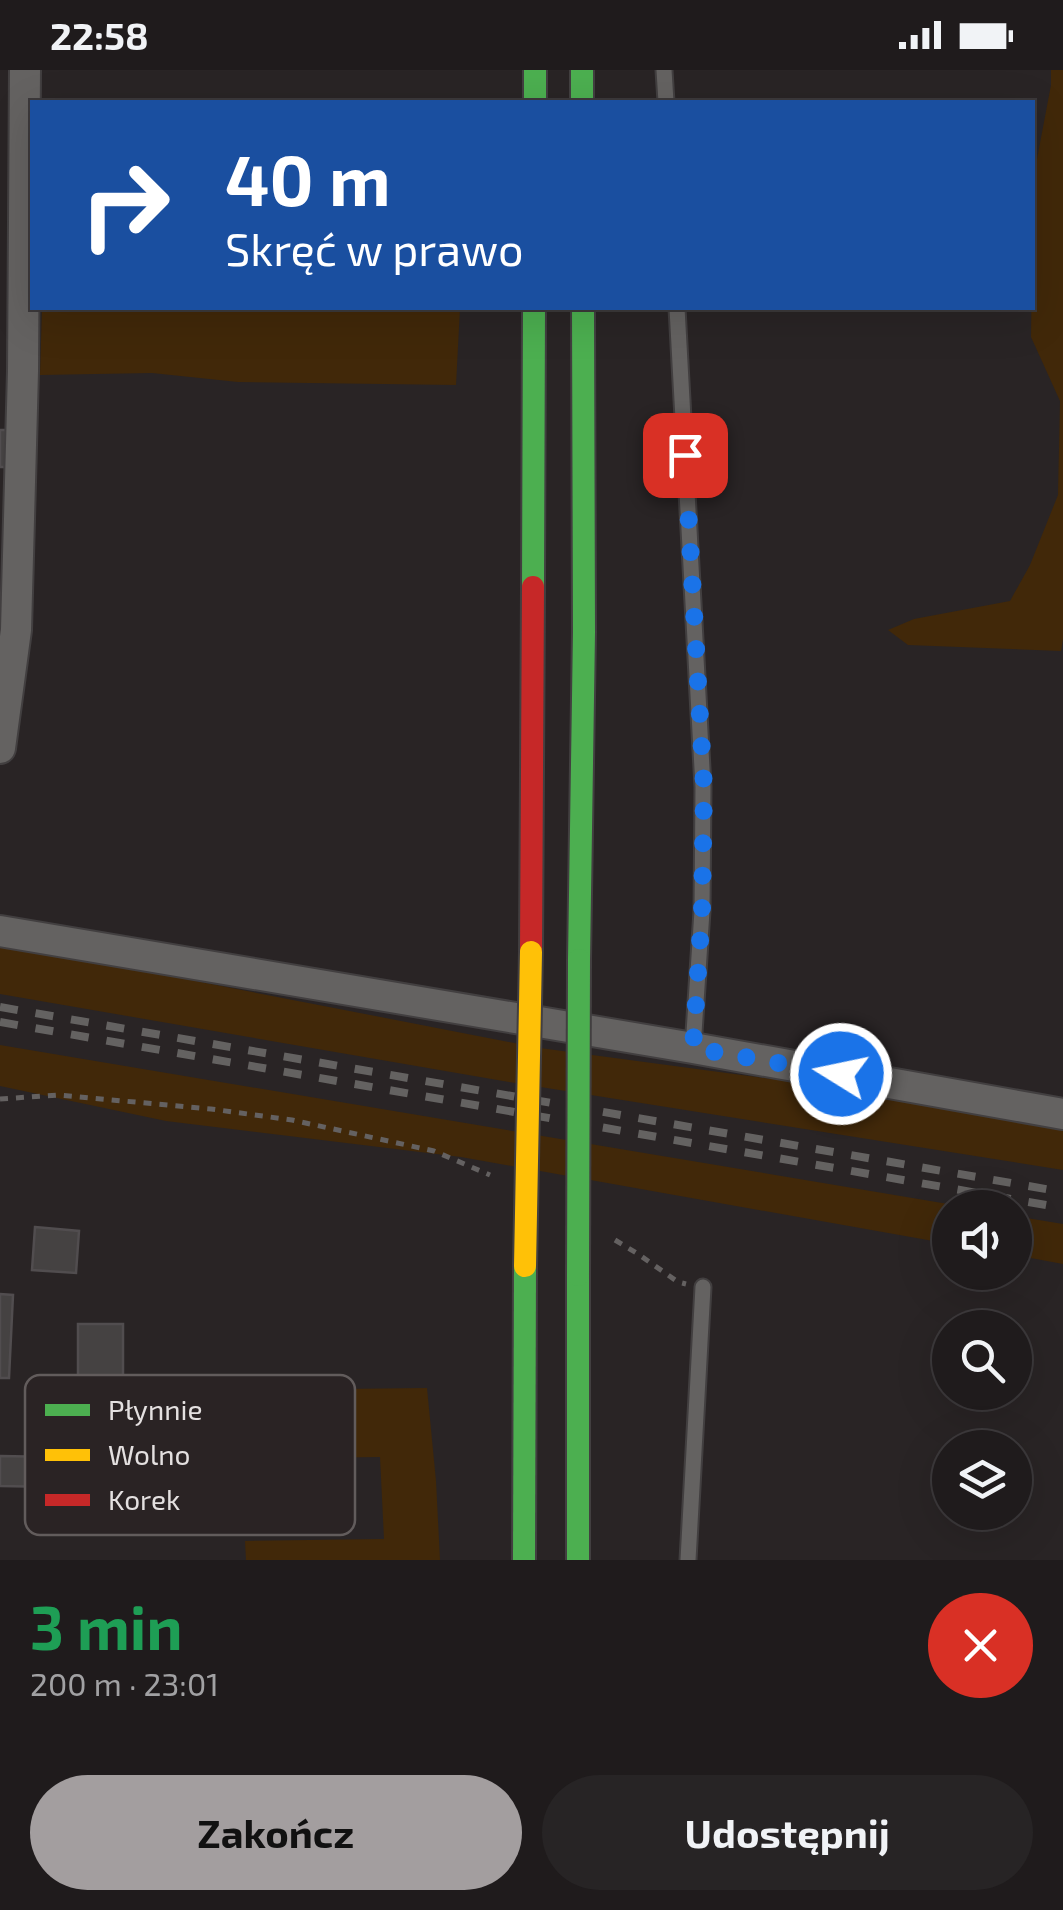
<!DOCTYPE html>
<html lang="pl">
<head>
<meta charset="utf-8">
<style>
  :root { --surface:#1f1b1c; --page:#272425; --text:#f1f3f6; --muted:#a1a1a3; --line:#3c393b; --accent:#a39e9f }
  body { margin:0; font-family:"Exo 2",sans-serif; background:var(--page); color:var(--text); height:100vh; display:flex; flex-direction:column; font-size:38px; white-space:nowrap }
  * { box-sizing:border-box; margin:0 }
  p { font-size:32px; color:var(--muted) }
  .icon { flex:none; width:55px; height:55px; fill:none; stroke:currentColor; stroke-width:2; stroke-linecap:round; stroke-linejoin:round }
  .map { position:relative; height:1490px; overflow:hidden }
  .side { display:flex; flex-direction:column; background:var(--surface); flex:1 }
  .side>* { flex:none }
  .hud { position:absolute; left:30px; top:30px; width:1005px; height:210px; border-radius:0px; box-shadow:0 10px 40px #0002,0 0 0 2px var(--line); background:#1a4fa0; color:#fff; overflow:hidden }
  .controls { position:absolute; left:932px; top:1120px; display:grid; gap:20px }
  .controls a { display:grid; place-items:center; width:100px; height:100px; border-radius:50%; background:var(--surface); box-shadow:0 10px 40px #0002,0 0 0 2px var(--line); font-size:50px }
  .pin { position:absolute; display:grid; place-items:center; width:85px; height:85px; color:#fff; margin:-42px; border-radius:20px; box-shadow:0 5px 15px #0006 }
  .me { position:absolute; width:110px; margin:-55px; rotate:280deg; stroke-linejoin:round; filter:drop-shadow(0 0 8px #0008) }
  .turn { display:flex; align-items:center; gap:35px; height:210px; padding:0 30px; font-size:45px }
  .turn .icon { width:130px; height:130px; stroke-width:2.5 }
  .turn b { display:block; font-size:70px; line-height:85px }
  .round { display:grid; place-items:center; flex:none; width:105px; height:105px; border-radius:52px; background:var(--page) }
  .headline { display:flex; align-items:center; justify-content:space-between; height:170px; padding:0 30px }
  h1 { font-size:60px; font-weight:700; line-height:75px; color:#1e9e55 }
  .button { display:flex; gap:20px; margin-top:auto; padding:20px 30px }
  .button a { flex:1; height:115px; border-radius:60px; background:var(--accent); color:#111; font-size:40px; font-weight:700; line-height:115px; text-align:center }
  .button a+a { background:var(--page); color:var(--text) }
  .status { display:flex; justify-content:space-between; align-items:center; height:70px; padding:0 50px; background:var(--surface); direction:ltr }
  .status svg { height:28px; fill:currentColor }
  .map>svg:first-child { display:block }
  .green { fill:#412809 }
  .building { fill:#454242; stroke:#514d4f; stroke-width:2.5 }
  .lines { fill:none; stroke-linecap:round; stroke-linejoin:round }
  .lane-casing { stroke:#423f40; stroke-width:19 }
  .street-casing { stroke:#423f40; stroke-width:34 }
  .fast-casing { stroke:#423f40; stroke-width:26 }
  .jam-casing { stroke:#423f40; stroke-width:26 }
  .path { stroke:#646161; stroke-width:5; stroke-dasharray:8 8; stroke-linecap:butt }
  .lane { stroke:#646261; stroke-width:15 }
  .street { stroke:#646261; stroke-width:30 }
  .fast { stroke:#4caf50; stroke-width:22 }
  .jam { stroke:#c62828; stroke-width:22 }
  .rail { stroke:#646261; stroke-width:8; stroke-dasharray:18 18; stroke-linecap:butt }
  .fast-bridge-casing { stroke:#423f40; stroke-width:26; stroke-linecap:butt }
  .slow-bridge-casing { stroke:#423f40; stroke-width:26; stroke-linecap:butt }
  .fast-bridge { stroke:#4caf50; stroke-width:22 }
  .slow-bridge { stroke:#ffc107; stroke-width:22 }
  .route { stroke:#1a73e8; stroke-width:18; stroke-dasharray:0 32.4 }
  .key { fill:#2a2324; stroke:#625c5c; stroke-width:2.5 }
  .key-label { font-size:28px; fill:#e4e0e0 }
</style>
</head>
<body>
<div class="status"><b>22:58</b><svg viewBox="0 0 49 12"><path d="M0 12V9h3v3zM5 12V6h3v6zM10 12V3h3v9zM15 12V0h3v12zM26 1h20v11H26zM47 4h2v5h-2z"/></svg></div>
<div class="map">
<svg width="1063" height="1490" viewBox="0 0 1063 1490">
  <rect width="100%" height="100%" fill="#292425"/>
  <g class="green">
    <path d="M1051,0H1063V569L1061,581L908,575L888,560L914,549L1010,531L1030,495L1058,425L1060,331L1031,267L1033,110L1051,15Z"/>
    <path d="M42,238H460L456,315L238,312L152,303L40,305Z"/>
    <path d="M10,875L540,978L995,1039L1063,1052V1100L509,1012L0,924V876Z"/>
    <path d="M0,975L966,1137L950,1138V1174L461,1087L166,1051L0,1016Z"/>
    <path d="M1015,1146L1063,1154V1194L1015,1185Z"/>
    <path d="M427,1318L436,1411L440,1490H246L245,1471L384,1469L380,1387L111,1391L97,1339L167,1321Z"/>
  </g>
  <g class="building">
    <path d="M0,360H6L5,397H0Z"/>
    <path d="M35,1157L79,1161L76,1203L32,1200Z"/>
    <path d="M0,1224L13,1225L9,1308H0Z"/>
    <path d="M78,1254H123V1307L78,1308Z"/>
    <path d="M0,1386L54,1387L53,1417L0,1416Z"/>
  </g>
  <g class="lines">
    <defs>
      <g id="lane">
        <path d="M664,0L666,32"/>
        <path d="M677,238L703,717L702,841L693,978"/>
        <path d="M688,1490L703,1217"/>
      </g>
      <g id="street">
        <path d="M0,678L16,560L23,301L25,0"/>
        <path d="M0,861L693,978L1063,1044"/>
      </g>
      <g id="fast">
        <path d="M535,0V32"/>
        <path d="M582,0V32"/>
        <path d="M533,517L534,238"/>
        <path d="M579,890L584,562L583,238"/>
        <path d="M578,1205V1490"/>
        <path d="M524,1490L525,1196"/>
      </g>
      <path id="jam" d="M531,882L533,517"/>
    </defs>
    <use href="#lane" class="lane-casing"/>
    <use href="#street" class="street-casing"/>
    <use href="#fast" class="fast-casing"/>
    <use href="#jam" class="jam-casing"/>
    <g class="path">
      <path d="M0,1029L58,1025L211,1039L292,1050L434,1081L490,1105"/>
      <path d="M615,1170L638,1184L678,1212L686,1214"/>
    </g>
    <use href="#lane" class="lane"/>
    <use href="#street" class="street"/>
    <use href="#fast" class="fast"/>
    <use href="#jam" class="jam"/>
    <g class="rail">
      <path d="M0,937L1063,1122"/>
      <path d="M0,952L1063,1138"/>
    </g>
    <defs>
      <path id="fast-bridge" d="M578,1205L579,890"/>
      <path id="slow-bridge" d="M525,1196L531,882"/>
    </defs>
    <use href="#fast-bridge" class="fast-bridge-casing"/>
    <use href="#slow-bridge" class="slow-bridge-casing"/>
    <use href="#fast-bridge" class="fast-bridge"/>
    <use href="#slow-bridge" class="slow-bridge"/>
  </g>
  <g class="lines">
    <path class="route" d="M685,385L704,717L702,842L693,978L841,1004"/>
  </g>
  <rect x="25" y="1305" width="330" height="160" rx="15" class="key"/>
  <rect x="45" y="1334" width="45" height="12" fill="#4caf50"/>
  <rect x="45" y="1379" width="45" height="12" fill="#ffc107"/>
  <rect x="45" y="1424" width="45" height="12" fill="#c62828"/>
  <g class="key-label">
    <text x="108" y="1350">Płynnie</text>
    <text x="108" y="1395">Wolno</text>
    <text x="108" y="1440">Korek</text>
  </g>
</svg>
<div class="controls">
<a><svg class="icon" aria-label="sound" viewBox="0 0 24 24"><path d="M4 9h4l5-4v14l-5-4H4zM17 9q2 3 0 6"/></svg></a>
<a><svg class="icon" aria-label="search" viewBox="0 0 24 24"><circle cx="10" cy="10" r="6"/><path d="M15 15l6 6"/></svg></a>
<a><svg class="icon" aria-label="layers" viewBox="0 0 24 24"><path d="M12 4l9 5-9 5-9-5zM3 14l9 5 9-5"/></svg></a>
</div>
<div class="pin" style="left:685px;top:385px;background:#d93025"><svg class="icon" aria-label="arrive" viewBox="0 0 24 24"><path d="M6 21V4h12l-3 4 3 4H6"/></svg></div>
<svg class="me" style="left:841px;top:1004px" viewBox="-20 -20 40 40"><circle r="17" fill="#1a73e8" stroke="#fff" stroke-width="3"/><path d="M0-11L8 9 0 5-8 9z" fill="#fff"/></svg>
<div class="hud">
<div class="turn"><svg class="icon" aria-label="right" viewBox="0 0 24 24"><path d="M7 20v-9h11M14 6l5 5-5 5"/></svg><div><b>40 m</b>Skręć w prawo</div></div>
</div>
</div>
<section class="side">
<div class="headline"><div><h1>3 min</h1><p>200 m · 23:01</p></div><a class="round" style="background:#d93025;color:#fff"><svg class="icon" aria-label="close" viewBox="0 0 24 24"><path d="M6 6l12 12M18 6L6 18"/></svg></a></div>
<div class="button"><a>Zakończ</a><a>Udostępnij</a></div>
</section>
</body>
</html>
